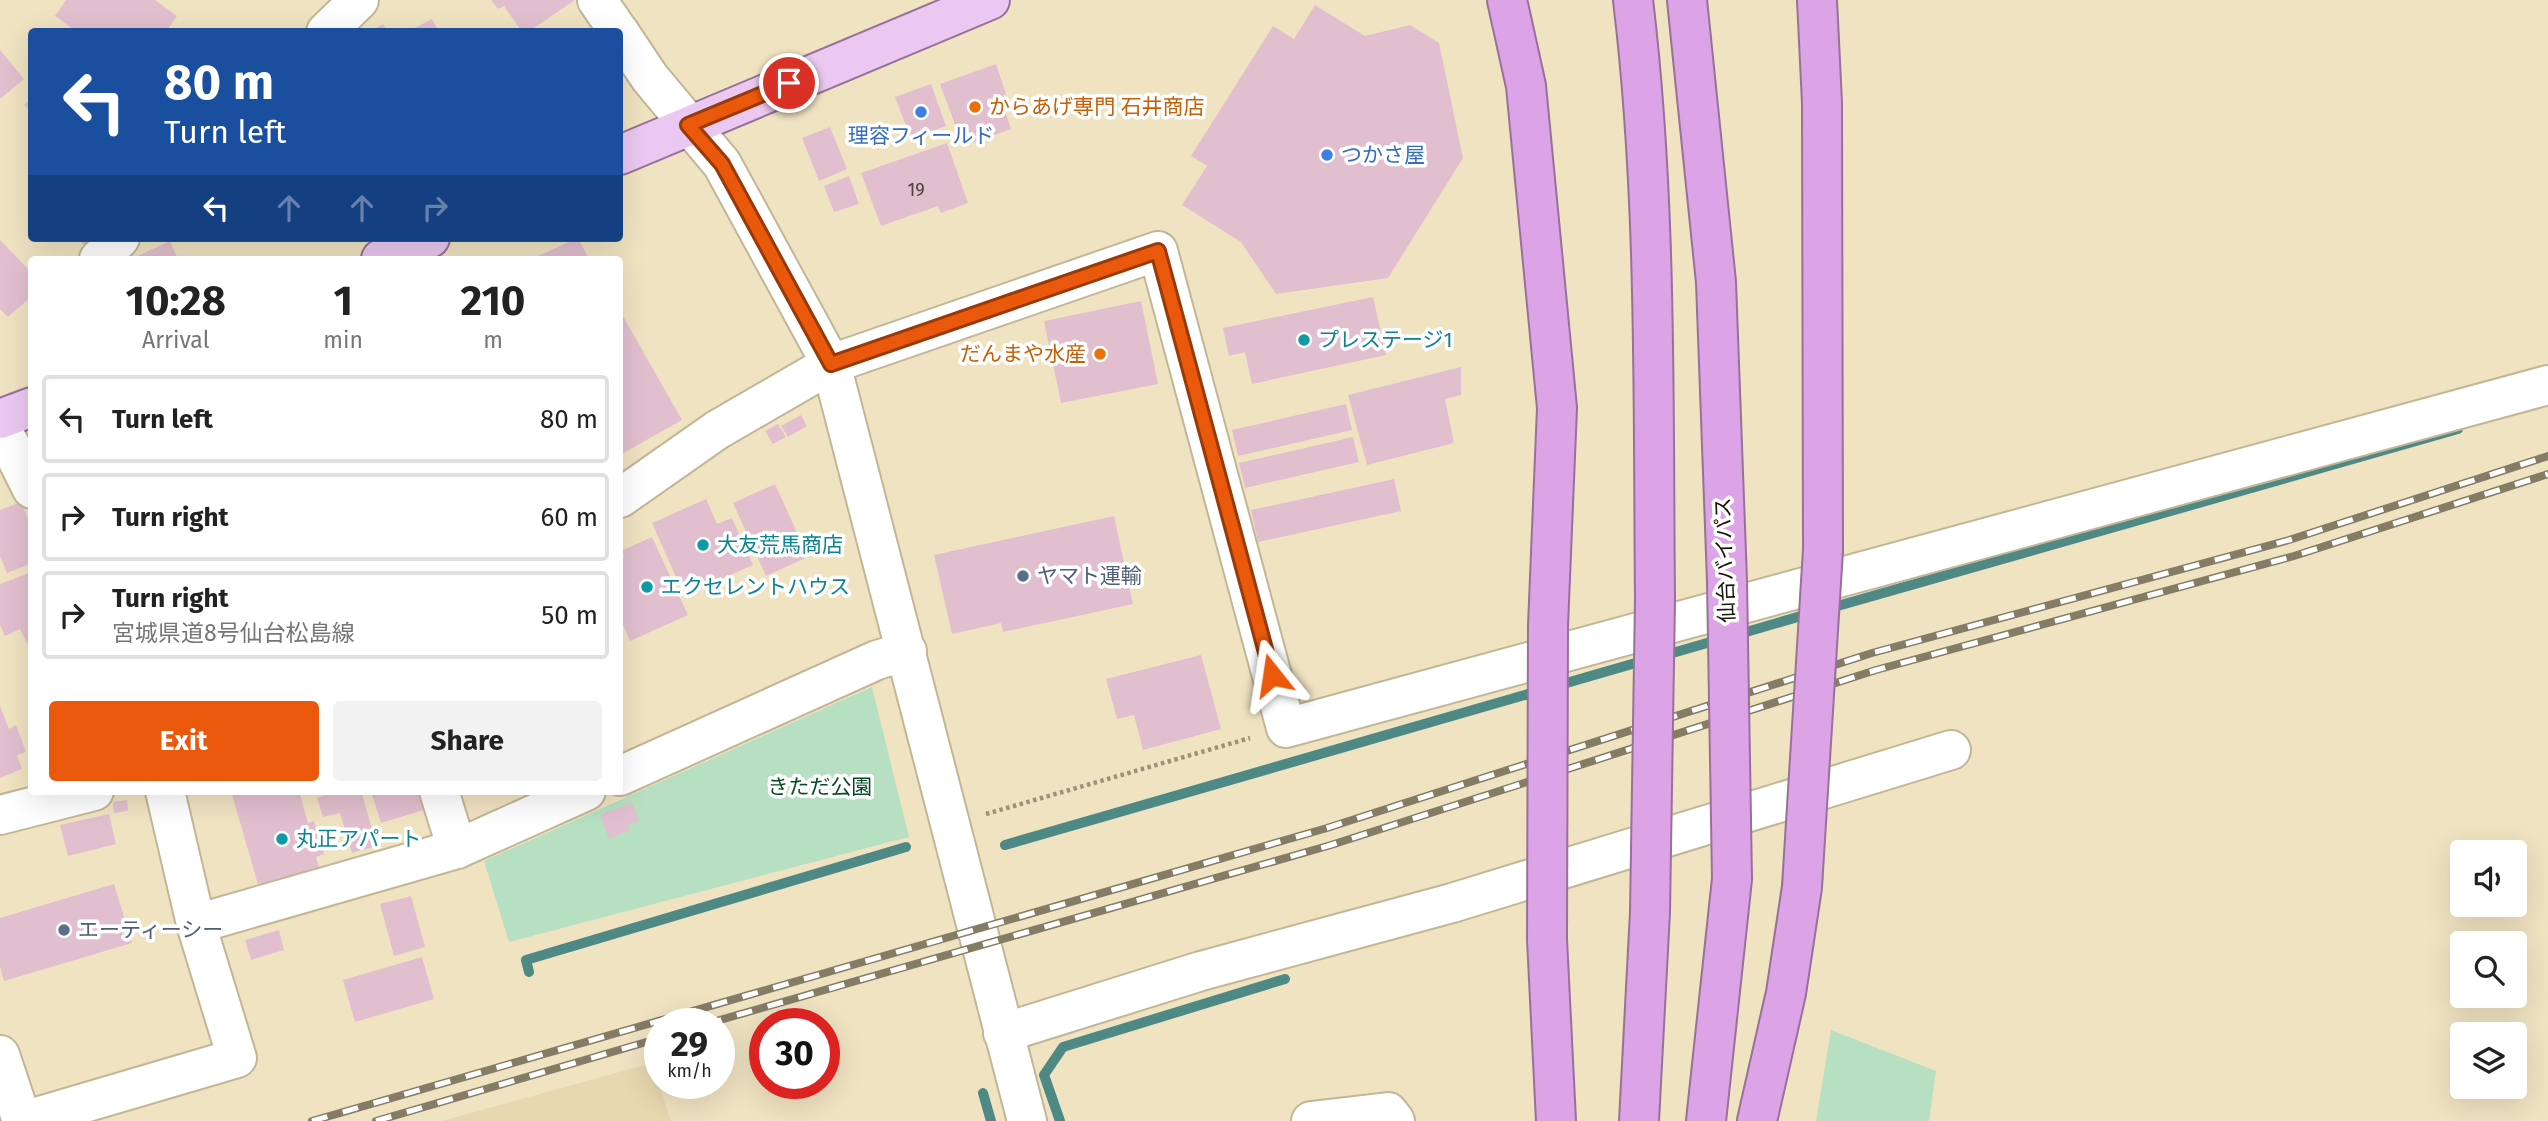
<!DOCTYPE html>
<html lang="en">
<head>
<meta charset="utf-8">
<style>
  :root { --surface:#fff; --page:#f2f2f2; --text:#222; --muted:#767676; --line:#e0e0e0; --accent:#ea580c }
  body { margin:0; font-family:"Fira Sans","Noto Sans JP",sans-serif; background:var(--page); color:var(--text); height:100vh; display:flex; flex-direction:column; font-size:26px; white-space:nowrap }
  * { box-sizing:border-box; margin:0 }
  p { font-size:23px; color:var(--muted) }
  .icon { flex:none; width:38px; height:38px; fill:none; stroke:currentColor; stroke-width:2; stroke-linecap:round; stroke-linejoin:round }
  .map { position:relative; flex:1; overflow:hidden }
  .panel { position:absolute; left:28px; top:256px; width:595px; height:539px; display:flex; flex-direction:column; background:var(--surface); border-radius:7px; box-shadow:0 7px 28px #0002 }
  .panel>* { flex:none }
  .banner { position:absolute; left:28px; top:28px; width:595px; height:214px; border-radius:7px; box-shadow:0 7px 28px #0002; background:#1a4fa0; color:#fff; overflow:hidden }
  .buttons { position:absolute; left:2450px; top:840px; display:grid; gap:14px }
  .buttons a { display:grid; place-items:center; width:77px; height:77px; border-radius:7px; background:var(--surface); box-shadow:0 7px 28px #0002; font-size:35px }
  .speed { position:absolute; left:644px; top:1008px; display:flex; gap:14px; font-size:35px; font-weight:700; text-align:center }
  .speed>* { display:grid; place-content:center; width:91px; height:91px; border-radius:50%; background:var(--surface); box-shadow:0 7px 28px #0002; line-height:1 }
  .speed small { font-size:18px; font-weight:400 }
  .speed .limit { border:10px solid #d22; background:#fff; color:#111 }
  .pin { position:absolute; display:grid; place-items:center; width:60px; height:60px; color:#fff; margin:-30px; border:4px solid #fff; border-radius:50%; box-shadow:0 2px 7px #0007 }
  .me { position:absolute; width:77px; margin:-38px; rotate:345deg; stroke-linejoin:round; filter:drop-shadow(0 0 5px #0008) }
  .turn { display:flex; align-items:center; gap:24px; height:147px; padding:0 21px; font-size:32px }
  .turn .icon { width:91px; height:91px; stroke-width:2.5 }
  .turn b { display:block; font-size:49px; line-height:60px }
  .lanes { display:flex; align-items:center; height:66px; padding:0 21px; background:#0003; justify-content:center; gap:35px; direction:ltr }
  .lanes .off { opacity:.35 }
  .eta { display:flex; justify-content:space-evenly; align-items:center; height:119px; text-align:center }
  .eta b { font-size:42px; font-weight:700; line-height:49px }
  .primary-button { display:flex; gap:14px; margin-top:auto; padding:14px 21px }
  .primary-button a { flex:1; height:80px; border-radius:7px; background:var(--accent); color:#fff; font-size:28px; font-weight:700; line-height:80px; text-align:center }
  .primary-button a+a { background:var(--page); color:var(--text) }
  ul { padding:0; list-style:none }
  li { display:flex; align-items:center; gap:21px; height:88px; margin:0 14px 10px; padding:0 7px; border:4px solid var(--line); border-radius:7px }
  li div { flex:1 }
  li b { display:block; font-size:26px }
  li em { font-style:normal }
  .map>svg:first-child { display:block }
  .built { fill:#e7d8b0 }
  .green { fill:#b7dfc1 }
  .lines { fill:none; stroke-linecap:round; stroke-linejoin:round }
  .stream { stroke:#4e8986; stroke-width:10 }
  .building { fill:#e2bfcf }
  .minor-casing { stroke:#c2b696; stroke-width:42 }
  .major-casing { stroke:#987199; stroke-width:42 }
  .highway-casing { stroke:#987199; stroke-width:42 }
  .path { stroke:#9b9279; stroke-width:4.5; stroke-dasharray:3.5 3.5; stroke-linecap:butt }
  .minor { stroke:#fff; stroke-width:38 }
  .major { stroke:#eac8f1; stroke-width:38 }
  .highway { stroke:#dca3e7; stroke-width:38 }
  .rail-casing { stroke:#857c66; stroke-width:8 }
  .rail { stroke:#fff; stroke-width:5; stroke-dasharray:16; stroke-linecap:butt }
  .highway-bridge-casing { stroke:#987199; stroke-width:42; stroke-linecap:butt }
  .highway-bridge { stroke:#dca3e7; stroke-width:38 }
  .route-casing { stroke:#983908; stroke-width:18 }
  .route { stroke:#ea580c; stroke-width:12 }
  .food-dot { fill:#e8710a; stroke:#fff; stroke-width:2.5 }
  .shop-dot { fill:#3f7fe0; stroke:#fff; stroke-width:2.5 }
  .culture-dot { fill:#0f9aa8; stroke:#fff; stroke-width:2.5 }
  .service-dot { fill:#5c6f8a; stroke:#fff; stroke-width:2.5 }
  .labels { text-anchor:middle; stroke-width:7; stroke-linejoin:round; paint-order:stroke }
  .number-label { font-size:18px; fill:#4b3f3a }
  .food-label { font-size:21px; fill:#c56008; stroke:#fff; text-anchor:start }
  .shop-label { font-size:21px; fill:#366cbe; stroke:#fff }
  .culture-label { font-size:21px; fill:#0d838f; stroke:#fff; text-anchor:start }
  .street-label { font-size:21px; fill:#191409; stroke:#fff }
  .service-label { font-size:21px; fill:#4e5e75; stroke:#fff; text-anchor:start }
  .park-label { font-size:21px; fill:#074b25; stroke:#fff }
</style>
</head>
<body>
<div class="map">
<svg width="2548" height="1121" viewBox="0 0 2548 1121">
  <rect width="100%" height="100%" fill="#f0e3c2"/>
  <path class="built" d="M652,1063L671,1121H442Z"/>
  <g class="green">
    <path d="M872,687L909,837L509,942L484,861Z"/>
    <path d="M1831,1030L1936,1071L1929,1121H1816Z"/>
  </g>
  <g class="lines">
    <g class="stream">
      <path d="M1827,609L2458,429"/>
      <path d="M1736,635L1811,613"/>
      <path d="M1662,656L1721,639"/>
      <path d="M1005,845L1646,660"/>
      <path d="M529,972L526,960L906,847"/>
      <path d="M983,1093L991,1121"/>
      <path d="M1060,1121L1044,1075L1063,1047L1285,979"/>
    </g>
  </g>
  <g class="building">
    <path d="M66,0H155L177,16L166,32H77L55,16Z"/>
    <path d="M491,0H575L528,32H522L504,6L498,9Z"/>
    <path d="M1315,5L1365,36L1410,25L1439,43L1463,158L1388,278L1276,294L1241,242L1182,205L1207,166L1191,156L1273,26L1294,39Z"/>
    <path d="M432,19L439,32H407Z"/>
    <path d="M383,24L388,32H369Z"/>
    <path d="M0,50L24,79L0,99Z"/>
    <path d="M996,64L1006,94L1000,97L1011,129L963,146L940,84Z"/>
    <path d="M931,84L946,126L911,139L895,97Z"/>
    <path d="M32,98V113L24,105Z"/>
    <path d="M830,127L847,169L819,181L802,138Z"/>
    <path d="M947,143L968,203L941,213L938,206L881,226L861,173Z"/>
    <path d="M849,176L859,204L834,212L824,186Z"/>
    <path d="M77,238H91L84,245Z"/>
    <path d="M578,238L589,259H531Z"/>
    <path d="M0,240L32,273V296L8,317L0,309Z"/>
    <path d="M170,241L178,259H131Z"/>
    <path d="M1373,297L1386,355L1252,384L1245,352L1229,356L1223,328Z"/>
    <path d="M1141,301L1158,384L1061,403L1044,321Z"/>
    <path d="M620,311L682,420L620,455Z"/>
    <path d="M1461,367V395L1445,399L1454,443L1367,465L1348,395Z"/>
    <path d="M1346,404L1352,430L1238,456L1232,430Z"/>
    <path d="M801,415L807,426L788,437L781,426Z"/>
    <path d="M778,424L786,437L773,444L765,431Z"/>
    <path d="M1353,437L1359,462L1245,488L1239,463Z"/>
    <path d="M1394,479L1401,511L1258,542L1251,510Z"/>
    <path d="M775,484L808,557L766,576L733,503Z"/>
    <path d="M706,499L717,524L732,518L753,565L684,595L652,523Z"/>
    <path d="M21,502L32,528V563L7,573L0,556V510Z"/>
    <path d="M1114,516L1133,604L1003,632L1001,623L952,634L934,555Z"/>
    <path d="M652,537L688,615L630,641L620,618V559L624,557L621,551Z"/>
    <path d="M32,572V654L20,629L5,636L0,625V584Z"/>
    <path d="M1201,655L1221,729L1143,750L1134,715L1117,719L1106,679Z"/>
    <path d="M0,706L9,729L16,725L26,752L17,755L22,769L0,778Z"/>
    <path d="M231,791H299L308,823L314,821L324,854L316,857L320,871L259,888Z"/>
    <path d="M331,791H361L377,846L352,853L340,813L323,817L317,798L331,793Z"/>
    <path d="M371,791H425L430,808L381,823Z"/>
    <path d="M127,800L128,811L114,813L113,802Z"/>
    <path d="M632,803L639,821L628,825L630,830L609,839L600,815Z"/>
    <path d="M109,814L116,844L68,856L60,825Z"/>
    <path d="M114,884L132,943L4,981L0,966V918Z"/>
    <path d="M411,896L425,947L394,956L380,904Z"/>
    <path d="M279,930L284,950L251,960L245,940Z"/>
    <path d="M422,957L434,999L355,1022L343,980Z"/>
  </g>
  <g class="lines">
    <defs>
      <g id="minor">
        <path d="M597,0L619,32"/>
        <path d="M326,32L359,0"/>
        <path d="M620,33L650,78L722,164L831,364L1027,1121"/>
        <path d="M99,259L120,238"/>
        <path d="M0,425L32,489"/>
        <path d="M620,498L717,430L831,364L1158,251L1286,728L2548,385"/>
        <path d="M620,776L877,660L907,651"/>
        <path d="M439,791L457,849"/>
        <path d="M0,815L94,791"/>
        <path d="M196,924L457,849L586,791"/>
        <path d="M1003,1033L1201,971L1452,903L1951,750"/>
        <path d="M0,1055L22,1121"/>
        <path d="M23,1121L237,1058L196,924L165,791"/>
        <path d="M1311,1121L1388,1112L1395,1121"/>
      </g>
      <g id="major">
        <path d="M620,155L990,0"/>
        <path d="M381,259L430,238"/>
        <path d="M0,419L32,407"/>
      </g>
      <g id="highway">
        <path d="M1507,0L1526,86L1557,408L1548,626"/>
        <path d="M1633,0C1657,198 1653,400 1655,599"/>
        <path d="M1687,0L1716,282L1727,581"/>
        <path d="M1817,0L1822,103L1823,550"/>
        <path d="M1547,939L1556,1121"/>
        <path d="M1639,1121L1650,912"/>
        <path d="M1706,1121L1732,879"/>
        <path d="M1757,1121L1786,993L1802,887"/>
      </g>
    </defs>
    <use href="#minor" class="minor-casing"/>
    <use href="#major" class="major-casing"/>
    <use href="#highway" class="highway-casing"/>
    <path class="path" d="M986,814L1250,738"/>
    <use href="#minor" class="minor"/>
    <use href="#major" class="major"/>
    <use href="#highway" class="highway"/>
    <defs>
      <g id="rail">
        <path d="M706,1024L1331,845L1876,670L2294,556L2548,474"/>
        <path d="M312,1121L1327,828L1872,653L2289,540L2548,456"/>
        <path d="M376,1121L660,1038"/>
      </g>
    </defs>
    <use href="#rail" class="rail-casing"/>
    <use href="#rail" class="rail"/>
    <defs>
      <g id="highway-bridge">
        <path d="M1727,581L1732,879"/>
        <path d="M1802,887L1823,550"/>
        <path d="M1650,912L1655,599"/>
        <path d="M1547,939L1548,626"/>
      </g>
    </defs>
    <use href="#highway-bridge" class="highway-bridge-casing"/>
    <use href="#highway-bridge" class="highway-bridge"/>
  </g>
  <g class="lines">
    <defs>
      <path id="route" d="M789,83L688,125L722,164L831,364L1158,251L1272,675"/>
    </defs>
    <use href="#route" class="route-casing"/>
    <use href="#route" class="route"/>
  </g>
  <g class="food-dot">
    <circle cx="975" cy="107" r="7"/>
    <circle cx="1100" cy="354" r="7"/>
  </g>
  <g class="shop-dot">
    <circle cx="921" cy="112" r="7"/>
    <circle cx="1327" cy="155" r="7"/>
  </g>
  <g class="culture-dot">
    <circle cx="1304" cy="340" r="7"/>
    <circle cx="703" cy="545" r="7"/>
    <circle cx="647" cy="587" r="7"/>
    <circle cx="282" cy="839" r="7"/>
  </g>
  <g class="service-dot">
    <circle cx="1023" cy="576" r="7"/>
    <circle cx="64" cy="930" r="7"/>
  </g>
  <g class="labels">
    <g class="number-label">
      <text x="916" y="196">19</text>
    </g>
    <g class="food-label">
      <text x="989" y="114">からあげ専門 石井商店</text>
      <text x="1086" y="361" text-anchor="end">だんまや水産</text>
    </g>
    <g class="shop-label">
      <text x="921" y="143">理容フィールド</text>
      <text x="1341" y="162" text-anchor="start">つかさ屋</text>
    </g>
    <g class="culture-label">
      <text x="1318" y="347">プレステージ1</text>
      <text x="717" y="552">大友荒馬商店</text>
      <text x="661" y="594">エクセレントハウス</text>
      <text x="296" y="846">丸正アパート</text>
    </g>
    <g class="street-label">
      <text transform="translate(1725 560) rotate(-92)" y="7">仙台バイパス</text>
    </g>
    <g class="service-label">
      <text x="1037" y="583">ヤマト運輸</text>
      <text x="78" y="937">エーティーシー</text>
    </g>
    <g class="park-label">
      <text x="820" y="794">きただ公園</text>
    </g>
  </g>
</svg>
<div class="buttons">
<a><svg class="icon" aria-label="sound" viewBox="0 0 24 24"><path d="M4 9h4l5-4v14l-5-4H4zM17 9q2 3 0 6"/></svg></a>
<a><svg class="icon" aria-label="search" viewBox="0 0 24 24"><circle cx="10" cy="10" r="6"/><path d="M15 15l6 6"/></svg></a>
<a><svg class="icon" aria-label="layers" viewBox="0 0 24 24"><path d="M12 4l9 5-9 5-9-5zM3 14l9 5 9-5"/></svg></a>
</div>
<div class="speed"><div>29<small>km/h</small></div><div class="limit">30</div></div>
<div class="pin" style="left:789px;top:83px;background:#d93025"><svg class="icon" aria-label="arrive" viewBox="0 0 24 24"><path d="M6 21V4h12l-3 4 3 4H6"/></svg></div>
<svg class="me" style="left:1272px;top:675px" viewBox="-20 -20 40 40"><path d="M0-17L14 15 0 8-14 15z" fill="#ea580c" stroke="#fff" stroke-width="4"/></svg>
<div class="banner">
<div class="turn"><svg class="icon" aria-label="left" viewBox="0 0 24 24"><path d="M17 20v-9H6M10 6l-5 5 5 5"/></svg><div><b>80 m</b>Turn left</div></div>
<div class="lanes"><svg class="icon" aria-label="left" viewBox="0 0 24 24"><path d="M17 20v-9H6M10 6l-5 5 5 5"/></svg><svg class="icon off" aria-label="ahead" viewBox="0 0 24 24"><path d="M12 20V5M6 11l6-6 6 6"/></svg><svg class="icon off" aria-label="ahead" viewBox="0 0 24 24"><path d="M12 20V5M6 11l6-6 6 6"/></svg><svg class="icon off" aria-label="right" viewBox="0 0 24 24"><path d="M7 20v-9h11M14 6l5 5-5 5"/></svg></div>
</div>
<section class="panel">
<div class="eta">
<div><b>10:28</b><p>Arrival</p></div>
<div><b>1</b><p>min</p></div>
<div><b>210</b><p>m</p></div>
</div>
<ul>
<li><svg class="icon" aria-label="left" viewBox="0 0 24 24"><path d="M17 20v-9H6M10 6l-5 5 5 5"/></svg><div><b>Turn left</b></div><em>80 m</em></li>
<li><svg class="icon" aria-label="right" viewBox="0 0 24 24"><path d="M7 20v-9h11M14 6l5 5-5 5"/></svg><div><b>Turn right</b></div><em>60 m</em></li>
<li><svg class="icon" aria-label="right" viewBox="0 0 24 24"><path d="M7 20v-9h11M14 6l5 5-5 5"/></svg><div><b>Turn right</b><p>宮城県道8号仙台松島線</p></div><em>50 m</em></li>
</ul>
<div class="primary-button"><a>Exit</a><a>Share</a></div>
</section>
</div>
</body>
</html>
